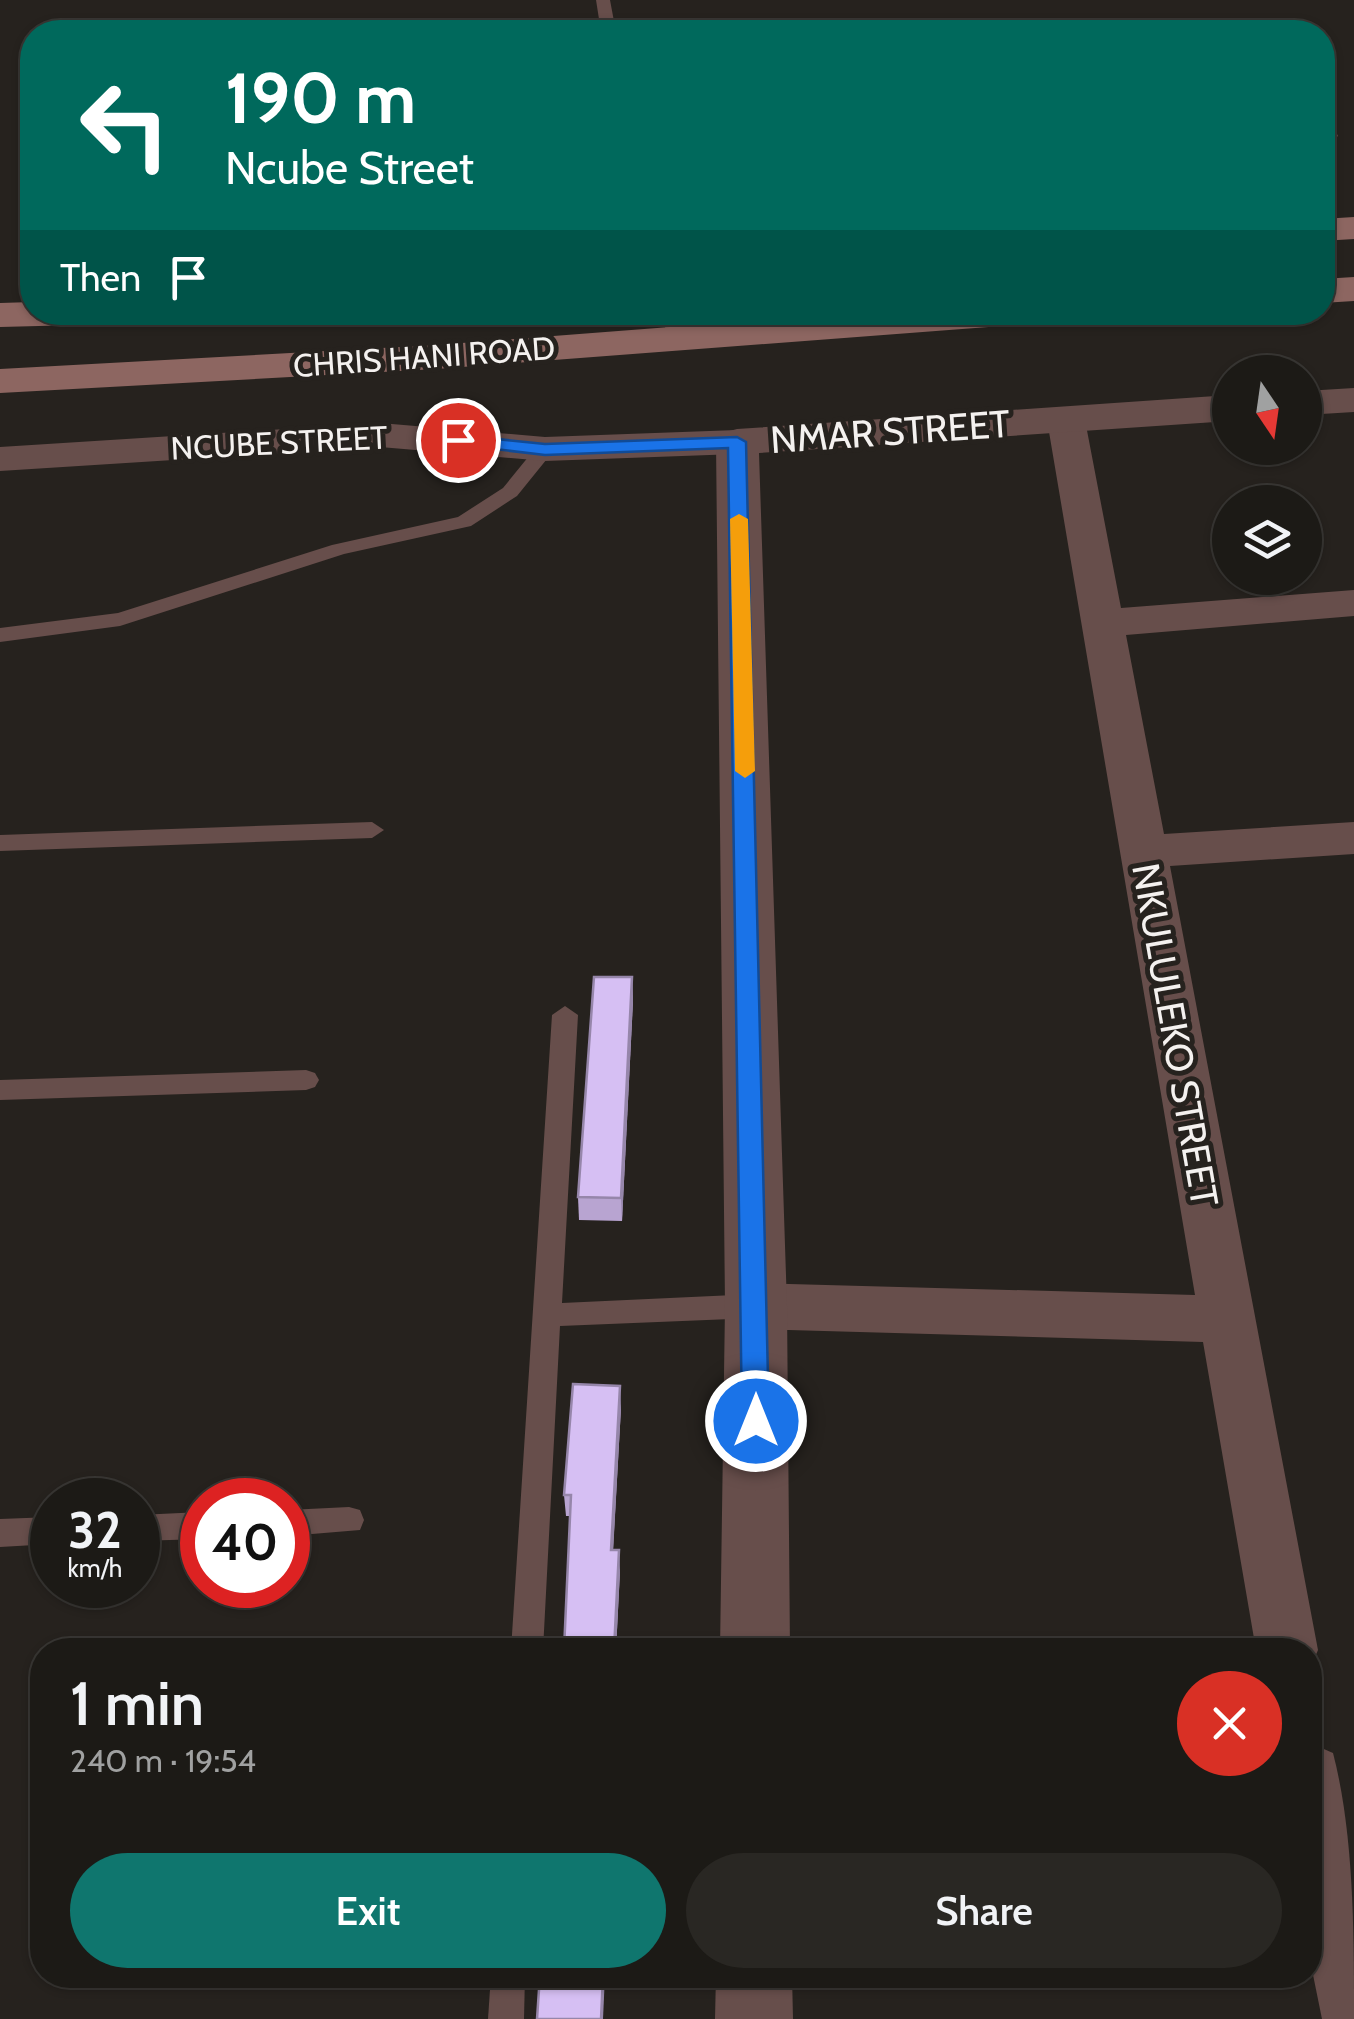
<!DOCTYPE html>
<html lang="en">
<head>
<meta charset="utf-8">
<style>
  :root { --surface:#1c1a16; --page:#292723; --text:#f1f3f6; --muted:#a0a1a1; --line:#3a3835; --accent:#0f766e }
  body { margin:0; font-family:Cabin,sans-serif; background:var(--page); color:var(--text); height:100vh; display:flex; flex-direction:column; font-size:38px; white-space:nowrap }
  * { box-sizing:border-box; margin:0 }
  p { font-size:32px; color:var(--muted) }
  .icon { flex:none; width:55px; height:55px; fill:none; stroke:currentColor; stroke-width:2; stroke-linecap:round; stroke-linejoin:round }
  .map { position:relative; flex:1; overflow:hidden }
  .drawer { position:absolute; left:30px; top:1638px; width:1292px; height:350px; display:flex; flex-direction:column; background:var(--surface); border-radius:40px; box-shadow:0 2px 8px #0004,0 0 0 2px var(--line) }
  .drawer>* { flex:none }
  .guide { position:absolute; left:20px; top:20px; width:1315px; height:305px; border-radius:40px; box-shadow:0 2px 8px #0004,0 0 0 2px var(--line); background:#00695c; color:#fff; overflow:hidden }
  .needle { width:65px; rotate:167deg }
  .controls { position:absolute; left:1212px; top:355px; display:grid; gap:20px }
  .controls a { display:grid; place-items:center; width:110px; height:110px; border-radius:50%; background:var(--surface); box-shadow:0 2px 8px #0004,0 0 0 2px var(--line); font-size:50px }
  .speed { position:absolute; left:30px; top:1478px; display:flex; gap:20px; font-size:50px; font-weight:700; text-align:center }
  .speed>* { display:grid; place-content:center; width:130px; height:130px; border-radius:50%; background:var(--surface); box-shadow:0 2px 8px #0004,0 0 0 2px var(--line); line-height:1 }
  .speed small { font-size:25px; font-weight:400 }
  .speed .limit { border:15px solid #d22; background:#fff; color:#111 }
  .pin { position:absolute; display:grid; place-items:center; width:85px; height:85px; color:#fff; margin:-42px; border:5px solid #fff; border-radius:50%; box-shadow:0 2px 10px #0007 }
  .me { position:absolute; width:110px; margin:-55px; rotate:0deg; stroke-linejoin:round; filter:drop-shadow(0 0 8px #0008) }
  .turn { display:flex; align-items:center; gap:35px; height:210px; padding:0 40px; font-size:45px }
  .turn .icon { width:130px; height:130px; stroke-width:2.5 }
  .turn b { display:block; font-size:70px; line-height:85px }
  .then { display:flex; align-items:center; height:95px; padding:0 40px; background:#0003; gap:20px; font-size:38px }
  .round { display:grid; place-items:center; flex:none; width:105px; height:105px; border-radius:52px; background:var(--page) }
  .summary { display:flex; align-items:center; justify-content:space-between; height:170px; padding:0 40px }
  h1 { font-size:60px; font-weight:600; line-height:75px }
  .primary-button { display:flex; gap:20px; margin-top:auto; padding:20px 40px }
  .primary-button a { flex:1; height:115px; border-radius:60px; background:var(--accent); color:#fff; font-size:40px; font-weight:600; line-height:115px; text-align:center }
  .primary-button a+a { background:var(--page); color:var(--text) }
  .map>svg:first-child { display:block }
  .lines { fill:none; stroke-linecap:round; stroke-linejoin:round }
  .service { fill:#674e4b; fill-rule:evenodd }
  .minor { fill:#674e4b; fill-rule:evenodd }
  .tertiary { fill:#674e4b; fill-rule:evenodd }
  .secondary { fill:#8d6661; fill-rule:evenodd }
  .wall { fill:#b8a4d1 }
  .shaded-wall { fill:#9686aa }
  .building { fill:#d6bff3; stroke:#9686aa; stroke-width:2.5 }
  .route { fill:#1a73e8; stroke:#114b97; stroke-width:2.5 }
  .slow { fill:#f59e0b }
  .labels { text-anchor:middle; stroke-width:10; stroke-linejoin:round; paint-order:stroke }
  .far-street-label { font-size:32px; fill:#f4f1ef; stroke:#26221e }
  .street-label { font-size:38px; fill:#f4f1ef; stroke:#26221e }
</style>
</head>
<body>
<div class="map">
<svg width="1354" height="2019" viewBox="0 0 1354 2019">
  <rect width="100%" height="100%" fill="#26221e"/>
  <g class="lines">
    <g class="service">
      <path d="M596,0H610L616,32H601Z"/>
      <path d="M1322,115L1328,117L1338,136L1322,148Z"/>
      <path d="M660,312H678L685,338L682,342H670Z"/>
      <path d="M545,443L555,449L517,496L471,526L344,554L120,626L0,642V628L118,613L332,545L458,517L503,488L538,445Z"/>
      <path d="M372,822L384,830L372,838L0,851V835Z"/>
      <path d="M565,1006L578,1015L562,1303L756,1294L766,1298L770,1306L766,1314L756,1318L560,1326L543,1650H511L552,1015Z"/>
      <path d="M306,1070L315,1073L319,1080L315,1087L306,1090L0,1100V1080Z"/>
      <path d="M349,1507L360,1510L364,1520L360,1530L288,1536V1510Z"/>
      <path d="M202,1512V1539L138,1541V1515Z"/>
      <path d="M52,1517V1544L0,1547V1519Z"/>
      <path d="M491,1975H525L524,2019H488Z"/>
    </g>
    <g class="minor">
      <path d="M1066,409L1079,412L1085,420L1121,608L1354,590V616L1126,635L1164,834L1354,822V854L1170,866L1318,1650L1310,1669V1650H1256L1203,1342L756,1329L736,1322L728,1306L736,1290L756,1283L1195,1295L1047,420L1053,412Z"/>
      <path d="M380,423L545,437L737,430L751,434L756,442L751,450L737,454L545,461L380,447L0,471V447Z"/>
      <path d="M1310,1743L1333,1753C1354,1834 1354,1932 1354,2019H1322L1310,1960Z"/>
    </g>
    <g class="tertiary">
      <path d="M1354,388V412L1305,415V391Z"/>
      <path d="M1230,395V421L759,453L787,1306L790,1650H720L725,1306L716,442L722,433L737,429Z"/>
      <path d="M716,1975H792L793,2019H715Z"/>
    </g>
    <g class="secondary">
      <path d="M1354,217V239L1322,241V219Z"/>
      <path d="M1354,277V301L1322,303V279Z"/>
      <path d="M32,302V312H136L131,320L117,324L0,327V303Z"/>
      <path d="M863,312H1046L1041,320L1027,324L436,369L0,393V369L436,345Z"/>
    </g>
  </g>
  <g class="wall">
    <path d="M632,977L633,1001L622,1221L579,1220L578,1197Z"/>
    <path d="M621,1408L613,1550L620,1571L616,1650H564L570,1516H566L564,1495Z"/>
  </g>
  <g class="shaded-wall">
    <path d="M632,977L633,1001L622,1221L621,1198Z"/>
    <path d="M620,1386L621,1408L612,1571L611,1550Z"/>
    <path d="M619,1550L620,1571L616,1650H614Z"/>
    <path d="M603,1975H605L603,2019H601Z"/>
  </g>
  <g class="building">
    <path d="M594,977H632L621,1198L578,1197Z"/>
    <path d="M573,1384L620,1386L611,1550H619L614,1650H564L571,1495H564Z"/>
    <path d="M540,1975H603L601,2019H537Z"/>
  </g>
  <path class="route" d="M458,435L545,444L737,437L746,442L769,1421L765,1429H746L742,1421L728,448L545,455L452,444L450,440Z"/>
  <path class="slow" d="M739,514L748,519L755,771L745,778L735,771L730,519Z"/>
  <g class="labels">
    <g class="far-street-label">
      <text transform="translate(424 357) rotate(-4)" y="11">CHRIS HANI ROAD</text>
      <text transform="translate(279 443) rotate(-3)" y="11">NCUBE STREET</text>
    </g>
    <g class="street-label">
      <text transform="translate(890 432) rotate(-4)" y="13">NMAR STREET</text>
      <text transform="translate(1175 1035) rotate(80)" y="13">NKULULEKO STREET</text>
    </g>
  </g>
</svg>
<div class="controls">
<a><svg class="needle" viewBox="-14 -14 28 28"><path d="M0-13l5 13h-10z" fill="#e53935"/><path d="M0 13l5-13h-10z" fill="#a0a1a1"/></svg></a>
<a><svg class="icon" aria-label="layers" viewBox="0 0 24 24"><path d="M12 4l9 5-9 5-9-5zM3 14l9 5 9-5"/></svg></a>
</div>
<div class="speed"><div>32<small>km/h</small></div><div class="limit">40</div></div>
<div class="pin" style="left:458px;top:440px;background:#d93025"><svg class="icon" aria-label="arrive" viewBox="0 0 24 24"><path d="M6 21V4h12l-3 4 3 4H6"/></svg></div>
<svg class="me" style="left:756px;top:1421px" viewBox="-20 -20 40 40"><circle r="17" fill="#1a73e8" stroke="#fff" stroke-width="3"/><path d="M0-11L8 9 0 5-8 9z" fill="#fff"/></svg>
<div class="guide">
<div class="turn"><svg class="icon" aria-label="left" viewBox="0 0 24 24"><path d="M17 20v-9H6M10 6l-5 5 5 5"/></svg><div><b>190 m</b>Ncube Street</div></div>
<div class="then">Then<svg class="icon" aria-label="arrive" viewBox="0 0 24 24"><path d="M6 21V4h12l-3 4 3 4H6"/></svg></div>
</div>
<section class="drawer">
<div class="summary"><div><h1>1 min</h1><p>240 m · 19:54</p></div><a class="round" style="background:#d93025;color:#fff"><svg class="icon" aria-label="close" viewBox="0 0 24 24"><path d="M6 6l12 12M18 6L6 18"/></svg></a></div>
<div class="primary-button"><a>Exit</a><a>Share</a></div>
</section>
</div>
</body>
</html>
